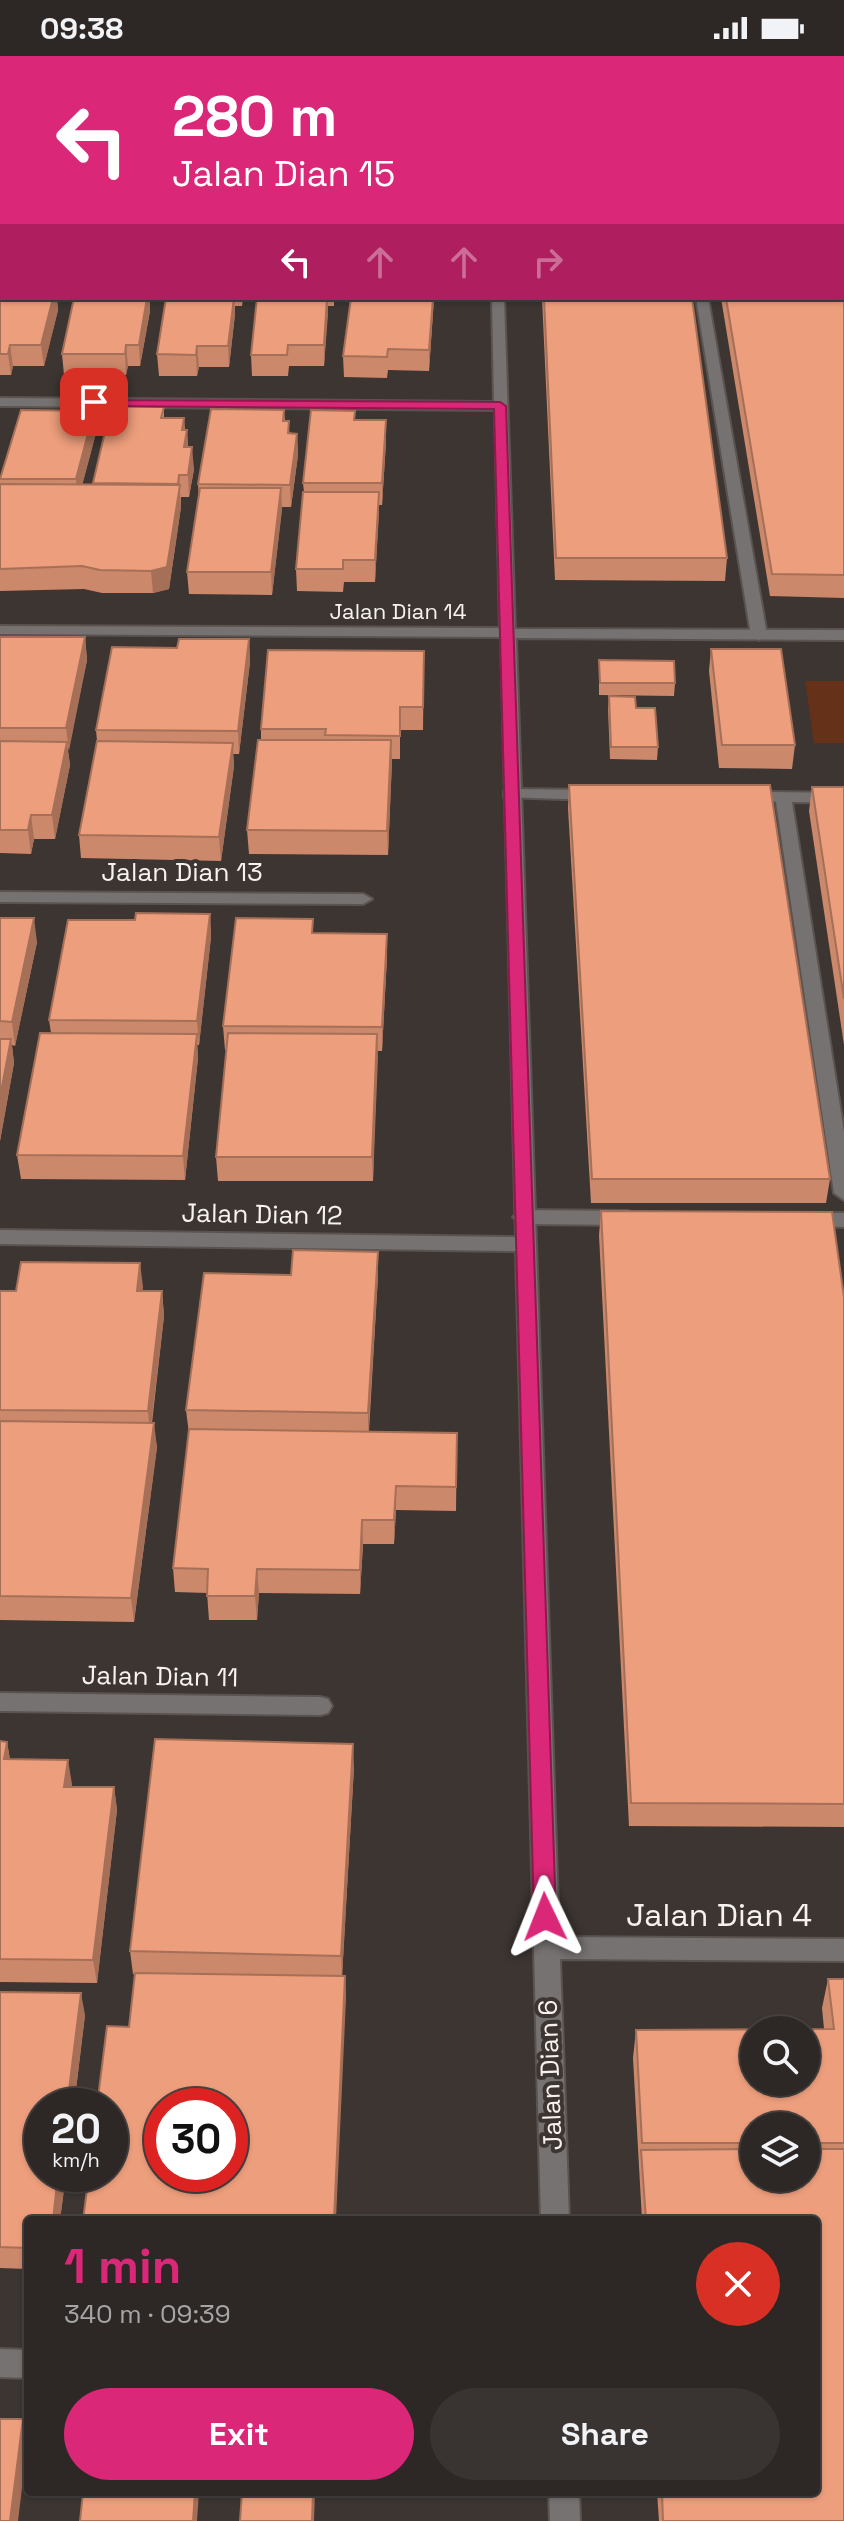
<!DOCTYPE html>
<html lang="en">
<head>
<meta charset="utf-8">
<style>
  :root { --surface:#2d2826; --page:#393432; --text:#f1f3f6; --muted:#a7a6a7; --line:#484443; --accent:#db2777 }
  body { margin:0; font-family:"Space Grotesk",sans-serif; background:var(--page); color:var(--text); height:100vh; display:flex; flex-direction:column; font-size:30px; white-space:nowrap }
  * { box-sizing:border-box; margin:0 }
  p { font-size:26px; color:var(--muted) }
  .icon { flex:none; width:44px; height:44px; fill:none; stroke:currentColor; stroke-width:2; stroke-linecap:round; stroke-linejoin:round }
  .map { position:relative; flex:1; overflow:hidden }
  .details { position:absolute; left:24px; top:2160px; width:796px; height:280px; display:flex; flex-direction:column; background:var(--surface); border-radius:8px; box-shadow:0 2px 6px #0004,0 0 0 2px var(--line) }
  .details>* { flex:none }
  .banner { position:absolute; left:0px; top:0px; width:844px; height:244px; box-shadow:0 2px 6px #0004,0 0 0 2px var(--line); background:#db2777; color:#fff; overflow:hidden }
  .controls { position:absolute; left:740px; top:1960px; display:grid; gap:16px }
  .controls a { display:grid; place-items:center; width:80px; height:80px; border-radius:50%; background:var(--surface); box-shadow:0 2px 6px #0004,0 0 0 2px var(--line); font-size:40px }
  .speed { position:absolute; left:24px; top:2032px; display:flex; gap:16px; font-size:40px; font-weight:700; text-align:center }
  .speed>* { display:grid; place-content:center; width:104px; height:104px; border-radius:50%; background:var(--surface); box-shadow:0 2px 6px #0004,0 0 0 2px var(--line); line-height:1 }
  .speed small { font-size:20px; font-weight:400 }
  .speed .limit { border:12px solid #d22; background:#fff; color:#111 }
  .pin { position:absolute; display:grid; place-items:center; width:68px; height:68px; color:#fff; margin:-34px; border-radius:16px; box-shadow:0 4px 12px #0006 }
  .me { position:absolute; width:88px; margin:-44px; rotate:358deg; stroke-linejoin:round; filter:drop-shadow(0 0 6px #0008) }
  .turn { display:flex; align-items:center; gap:28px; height:168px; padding:0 40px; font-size:36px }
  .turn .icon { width:104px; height:104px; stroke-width:2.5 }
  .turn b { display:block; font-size:56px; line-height:68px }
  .lanes { display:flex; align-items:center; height:76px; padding:0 40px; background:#0003; justify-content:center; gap:40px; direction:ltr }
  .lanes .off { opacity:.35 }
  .round { display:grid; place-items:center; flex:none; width:84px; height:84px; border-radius:42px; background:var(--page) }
  .summary { display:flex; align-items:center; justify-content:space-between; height:136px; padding:0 40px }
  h1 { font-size:48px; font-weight:700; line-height:60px; color:var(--accent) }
  .cta { display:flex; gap:16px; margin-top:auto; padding:16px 40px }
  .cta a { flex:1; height:92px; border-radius:48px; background:var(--accent); color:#fff; font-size:32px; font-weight:700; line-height:92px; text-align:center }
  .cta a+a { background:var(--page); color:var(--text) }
  .status { display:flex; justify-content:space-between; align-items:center; height:56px; padding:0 40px; background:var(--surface); direction:ltr }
  .status svg { height:22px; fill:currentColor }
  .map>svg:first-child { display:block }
  .green { fill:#653118 }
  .water { fill:#823c1b }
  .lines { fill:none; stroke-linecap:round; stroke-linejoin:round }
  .lane-casing { stroke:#5a5350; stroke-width:4 }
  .street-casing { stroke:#5a5350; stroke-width:4 }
  .lane { fill:#767271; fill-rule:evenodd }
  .street { fill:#767271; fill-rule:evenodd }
  .wall { fill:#cc886b; fill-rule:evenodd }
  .shaded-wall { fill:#a66f57 }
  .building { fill:#ed9e7c; stroke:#a66f57; stroke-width:2; fill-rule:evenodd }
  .route { fill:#db2777; stroke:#8e194d; stroke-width:2 }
  .labels { text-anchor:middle; stroke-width:8; stroke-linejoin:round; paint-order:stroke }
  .far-street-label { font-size:22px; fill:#f7f2f0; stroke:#3c3532 }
  .street-label { font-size:26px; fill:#f7f2f0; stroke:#3c3532 }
  .near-street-label { font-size:32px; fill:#f7f2f0; stroke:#3c3532 }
</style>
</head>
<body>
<div class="status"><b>09:38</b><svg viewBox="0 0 49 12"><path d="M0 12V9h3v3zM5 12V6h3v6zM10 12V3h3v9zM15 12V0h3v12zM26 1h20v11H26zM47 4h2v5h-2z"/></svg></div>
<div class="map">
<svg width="844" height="2465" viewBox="0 0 844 2465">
  <rect width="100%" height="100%" fill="#3c3532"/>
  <g class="green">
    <path d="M25,0H384V2H24Z"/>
    <path d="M805,625H844V687H814Z"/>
  </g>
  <path class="water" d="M605,0H844V91L842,2Z"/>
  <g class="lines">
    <defs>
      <g id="lane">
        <path d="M696,242H708L767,579L759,584L751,579Z"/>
        <path d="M510,733L596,734L604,739L596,744L504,741V735Z"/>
        <path d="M772,736L844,737V747L792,746L844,1076V1144L834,1137L776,746L764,741Z"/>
        <path d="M523,1154L628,1155L638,1162L628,1169L523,1168L513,1161Z"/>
        <path d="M808,1157H844V1171L801,1169L798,1164L801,1159Z"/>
      </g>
      <g id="street">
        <rect x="0" y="162" width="2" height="8"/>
        <rect x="842" y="166" width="2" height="8"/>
        <path d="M492,242H504L515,573L844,574V584L516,582L559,1881L844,1883V1905L560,1903L569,2164H541L516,1195L0,1188V1174L516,1181L501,581L0,578V570L500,572L495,354L0,350V342L494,346Z"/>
        <path d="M0,836L363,838L372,843L363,848L0,846Z"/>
        <path d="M0,1637L320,1641L328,1643L332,1650L328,1657L320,1659L0,1655Z"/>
        <path d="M0,2293L28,2294V2322L0,2321Z"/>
        <path d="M549,2436H579L580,2465H550Z"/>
      </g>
    </defs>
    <use href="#lane" class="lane-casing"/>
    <use href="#street" class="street-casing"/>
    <use href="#lane" class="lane"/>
    <use href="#street" class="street"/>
  </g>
  <g class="wall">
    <path d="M2,184V242L57,245L58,254L44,310H13L11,319H0V190Z"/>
    <path d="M844,186V542L770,540L721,242H842Z"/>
    <path d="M74,242H150V255L140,310H128L126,319H64L62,298Z"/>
    <path d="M166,242H243L242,250H235V258L229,311H199L197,320H159L157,298Z"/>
    <path d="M257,242H334V250H328L324,310H289L288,320H252L251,299Z"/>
    <path d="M349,242H434L429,315L388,314L387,322L344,321L343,300L350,250Z"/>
    <path d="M542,242H692L727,502L725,525L555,524Z"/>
    <path d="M164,351V362H184L185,374H187L188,391L194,413L189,441H181V451L169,533L153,537H102L84,533L0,535V423L96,377L82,429H94L93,427Z"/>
    <path d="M284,354L285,365L290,377L297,378L298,399L291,451H282L272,539L189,538L187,516L199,443L198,428Z"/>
    <path d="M355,355V364H386V386L382,449H379L375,526H344L343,536L297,535L296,513L304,436L303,427Z"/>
    <path d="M0,581H85L87,604L68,695L70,709L55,783H34L31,798L0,797Z"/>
    <path d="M249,583L250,606L239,698H233L234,710L221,805L81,802L79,779L97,685L96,674L177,592Z"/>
    <path d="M711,593L795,689L792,713L719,712L709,615Z"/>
    <path d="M424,595L423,674H400V703H392L388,799L249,798L247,774L261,684V673Z"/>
    <path d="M599,604L675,627L674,640L599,639Z"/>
    <path d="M609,640L636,652L658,691L657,704L610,703L608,653Z"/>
    <path d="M569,729L830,1123L826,1147H591L568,752Z"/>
    <path d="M812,731H844V989L809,755Z"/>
    <path d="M210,858L211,881L199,989H197L198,1002L185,1124L21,1123L17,1099L51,977L49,964L135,864Z"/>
    <path d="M0,862L37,886L15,990L12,989L14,1007L0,1085Z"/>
    <path d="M313,877L387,878V901L382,995H377L373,1125H218L216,1101L226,994H225L223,970Z"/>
    <path d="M601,1155L844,1241V1771L629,1770L599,1179Z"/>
    <path d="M378,1220L369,1375L457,1377L456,1455L396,1454L394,1488H363L360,1538L259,1537L257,1564H209L207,1537L175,1536L173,1512L189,1378L186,1354Z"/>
    <path d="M143,1231L142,1235H162L164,1260L152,1367L157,1391L134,1566L0,1564V1235Z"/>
    <path d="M0,1685L7,1686L10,1704L72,1728L71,1731H114L117,1754L97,1927L0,1926Z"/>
    <path d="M354,1711L342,1920H345L346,1943L129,1971L135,1918H133L130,1895Z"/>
    <path d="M828,1923H844V2465H659L657,2436H816V2164H642L633,2002L636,1974L824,1973L822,1952ZM754,2070H806V2122H754Z"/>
    <path d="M0,1936L85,1959L74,2050H42V2118H66L60,2164H28V2213L0,2212Z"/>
  </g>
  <g class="shaded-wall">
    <path d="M53,242H57L58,254L44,310L41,289Z"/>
    <path d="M147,242H150V255L140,310L139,289Z"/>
    <path d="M234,242L235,258L229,311L228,290Z"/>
    <path d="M327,242L328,259L324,310V289Z"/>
    <path d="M434,242L433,256L429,315V294Z"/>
    <path d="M10,289L13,310L11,319L8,298Z"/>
    <path d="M126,289L128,310L126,319L125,298Z"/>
    <path d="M197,290L199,311L197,320L196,299Z"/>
    <path d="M94,355L96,377L78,445L76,423Z"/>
    <path d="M184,362L185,384L187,374L188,396L186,412L182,374Z"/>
    <path d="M386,364V386L382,449V427Z"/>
    <path d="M297,378L298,399L291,451L290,429Z"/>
    <path d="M192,391L194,413L189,441L188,419Z"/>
    <path d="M179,419L181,451L169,533L153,537L151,515L178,439V428Z"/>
    <path d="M281,432L282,454L272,539L271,516Z"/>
    <path d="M379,436V458L375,526V504Z"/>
    <path d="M85,581L87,604L69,695L66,672Z"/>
    <path d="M249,583L250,606L239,698L238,675Z"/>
    <path d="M391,684L392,707L388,799L387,775Z"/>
    <path d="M67,686L70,709L55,783L52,759Z"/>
    <path d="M233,687L234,710L221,805L219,781Z"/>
    <path d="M31,759L34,783L31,798L28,774Z"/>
    <path d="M210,858L211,881L199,989L197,965Z"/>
    <path d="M34,862L37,886L15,990L12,966Z"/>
    <path d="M387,878V901L382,995V971Z"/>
    <path d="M197,978L198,1002L185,1124L183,1100Z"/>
    <path d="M377,978L378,1002L373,1125L372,1101Z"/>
    <path d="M11,983L14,1007L0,1085V1041Z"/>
    <path d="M378,1196V1220L368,1382V1357Z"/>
    <path d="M140,1207L143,1231L139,1259L137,1235Z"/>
    <path d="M162,1235L164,1260L150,1379L148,1355Z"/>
    <path d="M154,1367L157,1391L134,1566L131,1542Z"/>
    <path d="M396,1430V1454L394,1488V1464Z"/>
    <path d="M362,1464L363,1488L360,1538V1514Z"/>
    <path d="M257,1513L259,1537L257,1564L255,1540Z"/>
    <path d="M7,1686L11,1709L4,1703Z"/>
    <path d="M353,1688L354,1711L342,1922L341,1900Z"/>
    <path d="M68,1704L72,1728L68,1754L64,1731Z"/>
    <path d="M114,1731L117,1754L97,1927L93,1904Z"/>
    <path d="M345,1920L346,1943L336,2164H334Z"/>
    <path d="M81,1937L85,1959L74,2050H67Z"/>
    <path d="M58,2118H66L60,2164H53Z"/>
    <path d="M23,2363L28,2383L18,2465H10Z"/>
    <path d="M195,2436H199L197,2465H193Z"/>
    <path d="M313,2436H315L314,2465H312Z"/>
  </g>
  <g class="building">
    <path d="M2,184V227H0V190Z"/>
    <path d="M842,186H844V519L772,518L726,242H842Z"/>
    <path d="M0,233H2V242H53L41,289H10L8,298H0Z"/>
    <path d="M74,242H147L139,289H126L125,298H62Z"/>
    <path d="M166,242H234L228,290H197L196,299L157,298Z"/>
    <path d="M257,242H327L324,289H288L287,299H251Z"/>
    <path d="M351,242H433L429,294L388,293L387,301L343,300Z"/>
    <path d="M544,242H692L727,502H556Z"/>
    <path d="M111,350L164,351L161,362H184L182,374H187L184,391H192L188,419H179L178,428L93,427Z"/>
    <path d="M211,353L284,354L283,365H289L288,377L297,378L290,429L198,428Z"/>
    <path d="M21,354L94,355L76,423H0Z"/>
    <path d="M311,354L355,355L354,364H386L382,427H303Z"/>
    <path d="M0,428L180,429L167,511L151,515L100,514L82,510L0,513Z"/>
    <path d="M200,432H281L271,516H187Z"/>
    <path d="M303,436H379L375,504H343V513H296Z"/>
    <path d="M0,581H85L66,672H0Z"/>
    <path d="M179,583H249L238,675L96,674L112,591L177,592Z"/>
    <path d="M711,593H781L795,689H722Z"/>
    <path d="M268,594L424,595L423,651H400V680L325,679L326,673H261Z"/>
    <path d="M599,604L674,605L675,627H600Z"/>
    <path d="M609,640L635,641L636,652H655L658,691H611Z"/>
    <path d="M258,684H391L387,775L247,774Z"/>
    <path d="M0,685L67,686L52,759H31L28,774H0Z"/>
    <path d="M97,685L233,687L219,781L79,779Z"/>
    <path d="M569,729H770L830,1123H592Z"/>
    <path d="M812,731H844V943Z"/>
    <path d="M136,857L210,858L197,965L49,964L68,864H135Z"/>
    <path d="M0,862H34L12,966L0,965Z"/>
    <path d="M236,862L313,863L312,877L387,878L382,971L223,970Z"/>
    <path d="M40,977L197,978L183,1100L17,1099Z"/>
    <path d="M228,977L377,978L372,1101H216Z"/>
    <path d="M0,983H11L0,1041Z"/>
    <path d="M601,1155L832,1156L844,1241V1748L631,1747Z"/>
    <path d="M293,1194L378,1196L368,1357L186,1354L204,1217L291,1219Z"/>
    <path d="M21,1206L140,1207L137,1235H162L148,1355L0,1354V1235H16Z"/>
    <path d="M0,1365L154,1367L131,1542L0,1540Z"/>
    <path d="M189,1373L457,1377L456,1431L396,1430L394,1464H362L360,1514L257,1513L255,1540H207L208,1513L173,1512Z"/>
    <path d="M155,1683L353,1688L341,1900L130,1895Z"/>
    <path d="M0,1685L7,1686L4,1703L68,1704L64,1731H114L93,1904L0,1903Z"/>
    <path d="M135,1917L345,1920L334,2164H83L89,2118H110V2050H97L107,1970L129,1971ZM162,2050H230V2118H162Z"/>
    <path d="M828,1923H844V2087H806V2070H754V2087H642L636,1974L834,1973ZM754,1974H806V2026H754Z"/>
    <path d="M0,1936L81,1937L67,2050H42V2118H58L53,2164H28V2192L0,2191Z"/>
    <path d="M754,2093V2122H806V2093H844V2465H663L662,2436H816V2164H646L641,2094Z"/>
    <path d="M0,2363H23L10,2465H0Z"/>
    <path d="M83,2436H195L193,2465H80Z"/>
    <path d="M242,2436H313L312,2465H240Z"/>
  </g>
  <path class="route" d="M90,344L500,346L506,350L556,1861L553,1868L545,1871L537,1868L534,1861L494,353L94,350L90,349Z"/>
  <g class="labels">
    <g class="far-street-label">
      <text x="398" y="563">Jalan Dian 14</text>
    </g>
    <g class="street-label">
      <text x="182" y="825">Jalan Dian 13</text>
      <text transform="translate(262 1158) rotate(1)" y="9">Jalan Dian 12</text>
      <text transform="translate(160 1620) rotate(1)" y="9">Jalan Dian 11</text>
      <text transform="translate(550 2019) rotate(-92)" y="9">Jalan Dian 6</text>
    </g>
    <g class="near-street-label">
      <text x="719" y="1870">Jalan Dian 4</text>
    </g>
  </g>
</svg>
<div class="controls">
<a><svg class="icon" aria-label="search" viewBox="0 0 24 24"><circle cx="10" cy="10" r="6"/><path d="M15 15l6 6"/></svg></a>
<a><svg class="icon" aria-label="layers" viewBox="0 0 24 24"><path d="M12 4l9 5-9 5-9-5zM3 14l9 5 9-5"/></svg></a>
</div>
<div class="speed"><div>20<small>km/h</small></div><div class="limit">30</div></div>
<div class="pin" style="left:94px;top:346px;background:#d93025"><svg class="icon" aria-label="arrive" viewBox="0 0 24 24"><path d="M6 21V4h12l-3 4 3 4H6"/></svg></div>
<svg class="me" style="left:545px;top:1861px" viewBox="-20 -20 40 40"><path d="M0-17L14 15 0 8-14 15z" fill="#db2777" stroke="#fff" stroke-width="4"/></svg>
<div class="banner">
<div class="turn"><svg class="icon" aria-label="left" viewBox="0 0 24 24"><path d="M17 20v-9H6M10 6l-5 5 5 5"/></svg><div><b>280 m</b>Jalan Dian 15</div></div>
<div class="lanes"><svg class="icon" aria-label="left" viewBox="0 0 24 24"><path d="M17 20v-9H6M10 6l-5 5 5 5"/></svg><svg class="icon off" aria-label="ahead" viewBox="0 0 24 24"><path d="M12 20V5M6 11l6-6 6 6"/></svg><svg class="icon off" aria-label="ahead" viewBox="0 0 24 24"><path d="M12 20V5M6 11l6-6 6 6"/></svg><svg class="icon off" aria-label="right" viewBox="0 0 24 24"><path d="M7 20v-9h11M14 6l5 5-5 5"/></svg></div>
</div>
<section class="details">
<div class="summary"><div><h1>1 min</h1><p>340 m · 09:39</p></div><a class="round" style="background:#d93025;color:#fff"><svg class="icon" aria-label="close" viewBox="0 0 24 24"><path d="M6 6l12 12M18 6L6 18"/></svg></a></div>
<div class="cta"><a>Exit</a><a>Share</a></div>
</section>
</div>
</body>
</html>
